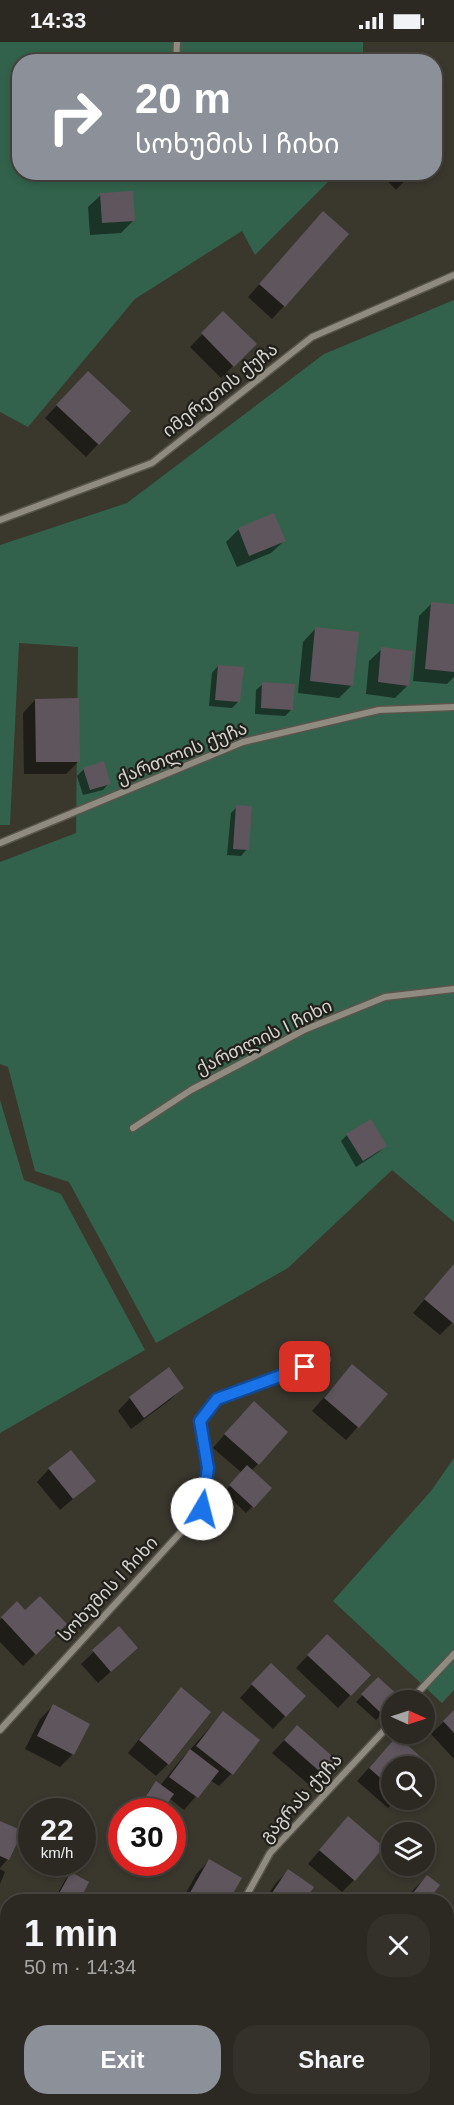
<!DOCTYPE html>
<html lang="en">
<head>
<meta charset="utf-8">
<style>
  :root { --surface:#2c2922; --page:#34312a; --text:#f1f3f6; --muted:#a6a6a5; --line:#484540; --accent:#8c9099 }
  body { margin:0; font-family:Helvetica,"Noto Sans Georgian",sans-serif; background:var(--page); color:var(--text); height:100vh; display:flex; flex-direction:column; font-size:22px; white-space:nowrap }
  * { box-sizing:border-box; margin:0 }
  p { font-size:20px; color:var(--muted) }
  .icon { flex:none; width:33px; height:33px; fill:none; stroke:currentColor; stroke-width:2; stroke-linecap:round; stroke-linejoin:round }
  .map { position:relative; flex:1; overflow:hidden }
  .drawer { position:absolute; left:0px; top:1852px; width:454px; height:212px; display:flex; flex-direction:column; background:var(--surface); border-radius:24px 24px 0 0; box-shadow:0 3px 9px #0003,0 0 0 2px var(--line) }
  .drawer>* { flex:none }
  .guide { position:absolute; left:12px; top:12px; width:430px; height:126px; border-radius:24px; box-shadow:0 3px 9px #0003,0 0 0 2px var(--line); background:#8c9099; color:#fff; overflow:hidden }
  .needle { width:39px; rotate:93deg }
  .controls { position:absolute; left:381px; top:1648px; display:grid; gap:12px }
  .controls a { display:grid; place-items:center; width:54px; height:54px; border-radius:50%; background:var(--surface); box-shadow:0 3px 9px #0003,0 0 0 2px var(--line); font-size:30px }
  .speed { position:absolute; left:18px; top:1756px; display:flex; gap:12px; font-size:30px; font-weight:700; text-align:center }
  .speed>* { display:grid; place-content:center; width:78px; height:78px; border-radius:50%; background:var(--surface); box-shadow:0 3px 9px #0003,0 0 0 2px var(--line); line-height:1 }
  .speed small { font-size:15px; font-weight:400 }
  .speed .limit { border:9px solid #d22; background:#fff; color:#111 }
  .pin { position:absolute; display:grid; place-items:center; width:51px; height:51px; color:#fff; margin:-26px; border-radius:12px; box-shadow:0 3px 9px #0006 }
  .me { position:absolute; width:66px; margin:-33px; rotate:8deg; stroke-linejoin:round; filter:drop-shadow(0 0 4px #0008) }
  .turn { display:flex; align-items:center; gap:21px; height:126px; padding:0 24px; font-size:27px }
  .turn .icon { width:78px; height:78px; stroke-width:2.5 }
  .turn b { display:block; font-size:42px; line-height:51px }
  .round { display:grid; place-items:center; flex:none; width:63px; height:63px; border-radius:24px; background:var(--page) }
  .headline { display:flex; align-items:center; justify-content:space-between; height:102px; padding:0 24px }
  h1 { font-size:36px; font-weight:700; line-height:45px }
  .button { display:flex; gap:12px; margin-top:auto; padding:12px 24px }
  .button a { flex:1; height:69px; border-radius:24px; background:var(--accent); color:#fff; font-size:24px; font-weight:700; line-height:69px; text-align:center }
  .button a+a { background:var(--page); color:var(--text) }
  .status { display:flex; justify-content:space-between; align-items:center; height:42px; padding:0 30px; background:var(--surface); direction:ltr }
  .status svg { height:16px; fill:currentColor }
  .map>svg:first-child { display:block }
  .green { fill:#32624b }
  .shadow { fill:#0007 }
  .building { fill:#5f555d }
  .lines { fill:none; stroke-linecap:round; stroke-linejoin:round }
  .street-casing { stroke:#58554c; stroke-width:9 }
  .street { stroke:#8f8b80; stroke-width:6 }
  .route-casing { stroke:#114b97; stroke-width:15 }
  .route { stroke:#1a73e8; stroke-width:10 }
  .labels { text-anchor:middle; stroke-width:4.5; stroke-linejoin:round; paint-order:stroke }
  .street-label { font-size:18px; fill:#d6d4ce; stroke:#201f1a }
</style>
</head>
<body>
<div class="status"><b>14:33</b><svg viewBox="0 0 49 12"><path d="M0 12V9h3v3zM5 12V6h3v6zM10 12V3h3v9zM15 12V0h3v12zM26 1h20v11H26zM47 4h2v5h-2z"/></svg></div>
<div class="map">
<svg width="454" height="2063" viewBox="0 0 454 2063">
  <rect width="100%" height="100%" fill="#3a372d"/>
  <g class="green">
    <path d="M0,0H363V19L20,20V130L337,131L255,213L242,189L135,257L28,385L0,370Z"/>
    <path d="M454,258V1180L392,1128L288,1226L156,1301L69,1140L35,1129L8,1025L0,1022V820L76,791L78,605L19,601L10,783H0V503L127,461L324,312Z"/>
    <path d="M0,1058L24,1138L61,1152L145,1308L0,1391Z"/>
    <path d="M454,1416V1648L442,1661L333,1559L431,1449Z"/>
  </g>
  <g class="shadow">
    <path d="M379,130H413L396,148Z"/>
    <path d="M101,153L133,179L121,191L90,193L88,165Z"/>
    <path d="M323,171L284,264L272,277L248,255Z"/>
    <path d="M223,271L255,302L221,336L190,305Z"/>
    <path d="M76,343L129,369L86,415L45,376Z"/>
    <path d="M239,487L284,499L271,511L237,525L226,500Z"/>
    <path d="M431,562L454,564V635L447,642L413,639L419,574Z"/>
    <path d="M315,587L352,643L339,656L298,651L303,600Z"/>
    <path d="M382,607L408,643L395,656L366,652L369,619Z"/>
    <path d="M218,624L239,659L232,666L209,664L212,631Z"/>
    <path d="M263,642L292,667L285,674L255,672L256,648Z"/>
    <path d="M35,658L79,719L66,732H24L23,671Z"/>
    <path d="M84,727L109,741L103,748L83,753L77,734Z"/>
    <path d="M237,765L247,807L241,814L227,813L231,771Z"/>
    <path d="M347,1093L385,1104L379,1110L356,1125L341,1099Z"/>
    <path d="M454,1223V1279L440,1293L413,1271Z"/>
    <path d="M340,1337L386,1353L346,1398L312,1369Z"/>
    <path d="M182,1346L170,1358L131,1387L118,1369L130,1356Z"/>
    <path d="M241,1373L258,1422L251,1429L270,1446L246,1471L224,1450L242,1431L213,1406Z"/>
    <path d="M49,1427L94,1439L60,1468L37,1440Z"/>
    <path d="M17,1561L25,1570L65,1582L23,1624L0,1600V1578Z"/>
    <path d="M119,1586L124,1618L98,1641L81,1622Z"/>
    <path d="M314,1607L369,1633L338,1666L296,1626Z"/>
    <path d="M258,1636L285,1674L273,1687L240,1656Z"/>
    <path d="M378,1637L394,1659H392V1662L376,1678L356,1660Z"/>
    <path d="M181,1647L168,1722L156,1734L128,1711L169,1660Z"/>
    <path d="M53,1664L73,1712L60,1725L25,1707L40,1677Z"/>
    <path d="M454,1670V1717L431,1692Z"/>
    <path d="M223,1671L258,1698L231,1732L219,1744L210,1738L184,1768L169,1756L159,1770H138L136,1768L150,1747L156,1741L160,1744L178,1721Z"/>
    <path d="M297,1685L326,1735L314,1747L272,1711Z"/>
    <path d="M385,1708L424,1725H392V1758H396L388,1766L357,1739Z"/>
    <path d="M0,1780L8,1817L0,1826Z"/>
    <path d="M336,1789L354,1838L342,1850L308,1822Z"/>
    <path d="M209,1819L226,1860H181L197,1831Z"/>
    <path d="M0,1827L5,1830L0,1842Z"/>
    <path d="M288,1829L302,1860H263L276,1841Z"/>
    <path d="M71,1832L77,1860H53L65,1838Z"/>
    <path d="M427,1835L425,1860H405L414,1847Z"/>
    <path d="M454,1884V1901L447,1896Z"/>
    <path d="M447,2008L451,2010L447,2017Z"/>
    <path d="M172,2056H211L208,2063H169Z"/>
    <path d="M310,2056H362L358,2063H307Z"/>
    <path d="M410,2056H422L418,2061Z"/>
  </g>
  <g class="building">
    <path d="M133,149L135,179L102,181L100,151Z"/>
    <path d="M323,169L349,192L285,265L259,242Z"/>
    <path d="M223,269L257,302L234,325L201,291Z"/>
    <path d="M88,329L131,369L99,403L56,363Z"/>
    <path d="M274,471L286,499L249,514L238,486Z"/>
    <path d="M431,560L454,562V630L425,627Z"/>
    <path d="M315,585L359,590L353,644L310,639Z"/>
    <path d="M381,605L413,609L409,644L378,640Z"/>
    <path d="M218,623L244,625L240,660L215,658Z"/>
    <path d="M262,640L295,642L293,668L261,666Z"/>
    <path d="M79,656L80,720H36L35,657Z"/>
    <path d="M104,719L111,742L90,748L83,726Z"/>
    <path d="M236,763L252,764L249,808L233,807Z"/>
    <path d="M371,1077L387,1104L363,1119L346,1092Z"/>
    <path d="M454,1222V1282L424,1257Z"/>
    <path d="M352,1322L388,1352L359,1386L324,1356Z"/>
    <path d="M169,1325L184,1346L144,1376L129,1355Z"/>
    <path d="M254,1359L288,1390L259,1423L224,1392Z"/>
    <path d="M71,1408L96,1439L73,1457L48,1426Z"/>
    <path d="M247,1423L272,1446L254,1466L229,1443Z"/>
    <path d="M40,1554L67,1582L36,1613L1,1575L17,1559L25,1568Z"/>
    <path d="M119,1584L138,1606L111,1630L92,1608Z"/>
    <path d="M327,1592L371,1633L351,1654L307,1613Z"/>
    <path d="M271,1621L306,1654L286,1675L251,1642Z"/>
    <path d="M378,1635L400,1655L396,1659H392V1664L383,1673L361,1652Z"/>
    <path d="M181,1645L211,1670L169,1723L139,1698Z"/>
    <path d="M53,1662L90,1682L74,1713L37,1694Z"/>
    <path d="M454,1668V1691L443,1679Z"/>
    <path d="M223,1669L260,1698L233,1733L196,1704Z"/>
    <path d="M297,1683L340,1721L327,1736L284,1698Z"/>
    <path d="M397,1694L430,1723L424,1729V1725H392V1746L369,1726Z"/>
    <path d="M190,1707L219,1729L198,1756L169,1735Z"/>
    <path d="M156,1739L174,1752L161,1770H153L141,1761Z"/>
    <path d="M348,1774L384,1805L355,1839L319,1808Z"/>
    <path d="M0,1779L23,1789L9,1818L0,1814Z"/>
    <path d="M209,1817L242,1836L228,1860H193L187,1856Z"/>
    <path d="M288,1827L314,1845L304,1860H266Z"/>
    <path d="M71,1830L89,1840L79,1860H66L57,1855Z"/>
    <path d="M427,1833L440,1843L427,1860H406Z"/>
    <path d="M0,1933L8,1937V1987L6,1990L0,1987Z"/>
    <path d="M178,2056H213L210,2063H175Z"/>
    <path d="M315,2056H364L360,2063H311Z"/>
  </g>
  <g class="lines">
    <defs>
      <g id="street">
        <path d="M176,20L177,0"/>
        <path d="M0,478L152,421L312,295L454,233"/>
        <path d="M0,801L243,700L379,668L454,665"/>
        <path d="M133,1086L191,1048L304,988L385,955L454,947"/>
        <path d="M410,1659L454,1612"/>
        <path d="M0,1688L202,1467L208,1426L200,1379L217,1357L327,1317"/>
        <path d="M243,1860L270,1811L392,1680"/>
        <path d="M0,2027L8,2030"/>
        <path d="M81,2056L98,2063"/>
        <path d="M130,2063L134,2056"/>
        <path d="M452,2063L454,2060"/>
      </g>
    </defs>
    <use href="#street" class="street-casing"/>
    <use href="#street" class="street"/>
  </g>
  <g class="lines">
    <defs>
      <path id="route" d="M202,1467L208,1426L200,1379L217,1357L305,1325"/>
    </defs>
    <use href="#route" class="route-casing"/>
    <use href="#route" class="route"/>
  </g>
  <g class="labels">
    <g class="street-label">
      <text transform="translate(220 348) rotate(-38)" y="6">იმერეთის ქუჩა</text>
      <text transform="translate(182 711) rotate(-22)" y="6">ქართლის ქუჩა</text>
      <text transform="translate(264 995) rotate(-26)" y="6">ქართლის I ჩიხი</text>
      <text transform="translate(108 1547) rotate(-47)" y="6">სოხუმის I ჩიხი</text>
      <text transform="translate(301 1756) rotate(-48)" y="6">გაგრას ქუჩა</text>
    </g>
  </g>
</svg>
<div class="controls">
<a><svg class="needle" viewBox="-14 -14 28 28"><path d="M0-13l5 13h-10z" fill="#e53935"/><path d="M0 13l5-13h-10z" fill="#a6a6a5"/></svg></a>
<a><svg class="icon" aria-label="search" viewBox="0 0 24 24"><circle cx="10" cy="10" r="6"/><path d="M15 15l6 6"/></svg></a>
<a><svg class="icon" aria-label="layers" viewBox="0 0 24 24"><path d="M12 4l9 5-9 5-9-5zM3 14l9 5 9-5"/></svg></a>
</div>
<div class="speed"><div>22<small>km/h</small></div><div class="limit">30</div></div>
<div class="pin" style="left:305px;top:1325px;background:#d93025"><svg class="icon" aria-label="arrive" viewBox="0 0 24 24"><path d="M6 21V4h12l-3 4 3 4H6"/></svg></div>
<svg class="me" style="left:202px;top:1467px" viewBox="-20 -20 40 40"><circle r="19" fill="#fff"/><path d="M0-13L10 11 0 6-10 11z" fill="#1a73e8"/></svg>
<div class="guide">
<div class="turn"><svg class="icon" aria-label="right" viewBox="0 0 24 24"><path d="M7 20v-9h11M14 6l5 5-5 5"/></svg><div><b>20 m</b>სოხუმის I ჩიხი</div></div>
</div>
<section class="drawer">
<div class="headline"><div><h1>1 min</h1><p>50 m · 14:34</p></div><a class="round"><svg class="icon" aria-label="close" viewBox="0 0 24 24"><path d="M6 6l12 12M18 6L6 18"/></svg></a></div>
<div class="button"><a>Exit</a><a>Share</a></div>
</section>
</div>
</body>
</html>
